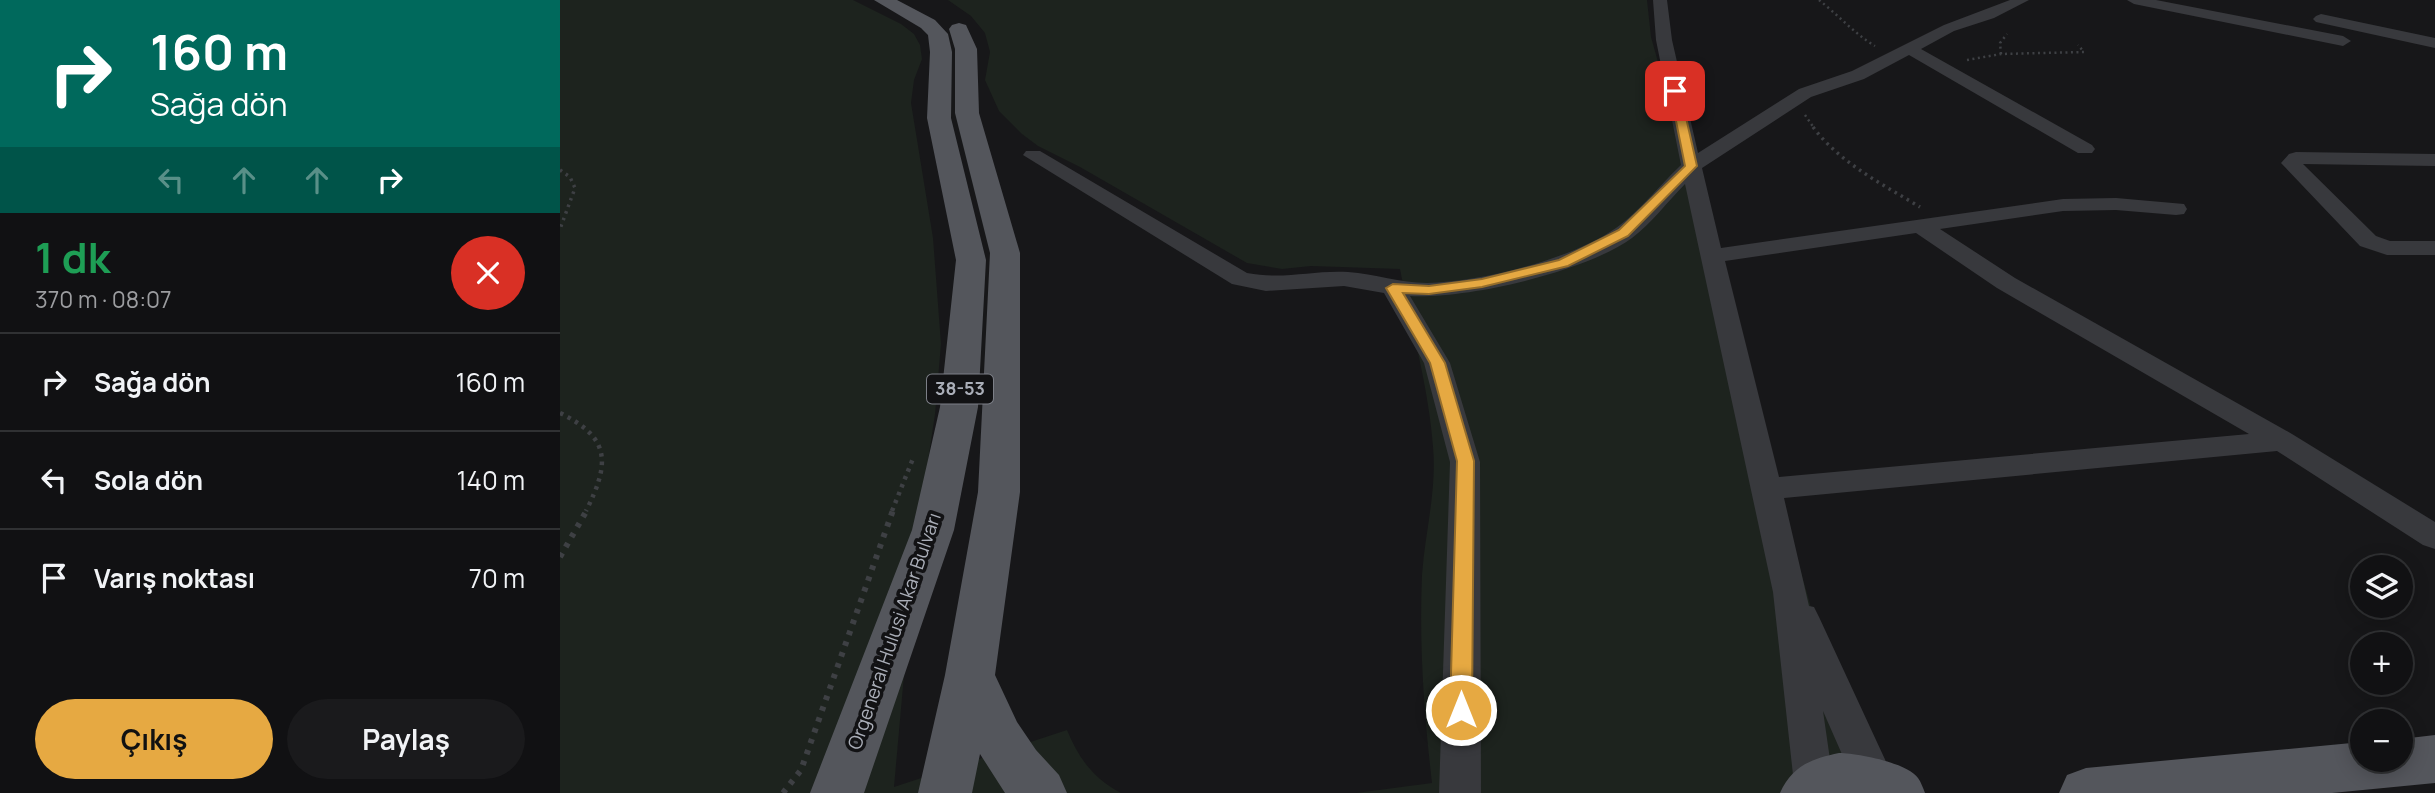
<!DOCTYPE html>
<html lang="tr">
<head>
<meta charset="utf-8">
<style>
  :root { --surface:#111113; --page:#1a1a1c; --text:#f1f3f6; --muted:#9c9da0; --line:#303133; --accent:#e6a942 }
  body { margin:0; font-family:Manrope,sans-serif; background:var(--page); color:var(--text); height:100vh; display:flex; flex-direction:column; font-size:26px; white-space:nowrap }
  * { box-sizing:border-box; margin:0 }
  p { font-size:23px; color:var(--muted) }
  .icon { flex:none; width:38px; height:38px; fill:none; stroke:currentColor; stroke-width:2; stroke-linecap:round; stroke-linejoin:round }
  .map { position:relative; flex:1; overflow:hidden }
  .side { display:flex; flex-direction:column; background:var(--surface); width:560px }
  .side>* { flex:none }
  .top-card { background:#00695c; color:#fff; overflow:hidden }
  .controls { position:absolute; left:1790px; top:555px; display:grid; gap:14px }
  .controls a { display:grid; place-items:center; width:63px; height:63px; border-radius:50%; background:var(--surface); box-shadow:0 4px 18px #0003,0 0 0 2px var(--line); font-size:35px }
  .pin { position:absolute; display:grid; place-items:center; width:60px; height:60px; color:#fff; margin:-30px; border-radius:14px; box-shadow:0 4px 10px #0006 }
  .me { position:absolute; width:77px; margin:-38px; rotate:0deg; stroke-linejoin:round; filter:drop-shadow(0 0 5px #0008) }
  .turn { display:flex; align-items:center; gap:24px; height:147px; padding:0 35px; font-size:32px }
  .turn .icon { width:91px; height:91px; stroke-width:2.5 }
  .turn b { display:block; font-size:49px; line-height:60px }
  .lanes { display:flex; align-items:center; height:66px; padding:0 35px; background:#0003; justify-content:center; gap:35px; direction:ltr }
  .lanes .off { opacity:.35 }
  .round { display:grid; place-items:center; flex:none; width:74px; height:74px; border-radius:37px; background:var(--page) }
  .summary { display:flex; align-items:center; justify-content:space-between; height:119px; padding:0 35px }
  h1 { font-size:42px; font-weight:700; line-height:52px; color:#1e9e55 }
  .action { display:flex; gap:14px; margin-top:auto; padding:14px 35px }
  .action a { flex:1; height:80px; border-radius:42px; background:var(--accent); color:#111; font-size:28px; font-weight:700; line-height:80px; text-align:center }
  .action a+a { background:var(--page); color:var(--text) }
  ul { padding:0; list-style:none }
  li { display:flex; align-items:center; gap:21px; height:98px; padding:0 35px; border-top:2px solid var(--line) }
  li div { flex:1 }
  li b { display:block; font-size:26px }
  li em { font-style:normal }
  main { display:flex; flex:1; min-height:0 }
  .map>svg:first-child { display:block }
  .green { fill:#1d231e }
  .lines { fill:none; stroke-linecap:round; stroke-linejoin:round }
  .path-far3 { stroke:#3e4044; stroke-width:2.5; stroke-dasharray:2 3.5; stroke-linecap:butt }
  .path-far2 { stroke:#3e4044; stroke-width:3.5; stroke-dasharray:2.5 4.5; stroke-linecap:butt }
  .path-far1 { stroke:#3e4044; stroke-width:4.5; stroke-dasharray:3.5 5; stroke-linecap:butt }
  .path { stroke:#3e4044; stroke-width:6; stroke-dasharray:4.5 7; stroke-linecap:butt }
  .minor { fill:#38393d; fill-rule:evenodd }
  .major { fill:#54565c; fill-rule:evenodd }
  .route { fill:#e6a942; stroke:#966e2b; stroke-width:2 }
  .labels { text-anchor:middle; stroke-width:7; stroke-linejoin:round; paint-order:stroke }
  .shield { fill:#121214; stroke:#7c7f87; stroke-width:2 }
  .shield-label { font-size:18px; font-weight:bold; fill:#aaaeb8 }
  .street-label { font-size:19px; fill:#aaaeb8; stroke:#121214 }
</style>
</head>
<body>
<main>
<section class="side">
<div class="top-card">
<div class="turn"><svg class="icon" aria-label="right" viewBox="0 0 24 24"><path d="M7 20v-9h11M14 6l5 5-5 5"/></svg><div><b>160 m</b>Sağa dön</div></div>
<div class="lanes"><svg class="icon off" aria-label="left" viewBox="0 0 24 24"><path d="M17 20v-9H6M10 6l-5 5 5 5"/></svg><svg class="icon off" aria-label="ahead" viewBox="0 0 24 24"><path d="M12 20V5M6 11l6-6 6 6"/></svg><svg class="icon off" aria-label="ahead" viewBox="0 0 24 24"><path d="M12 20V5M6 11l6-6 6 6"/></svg><svg class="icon" aria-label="right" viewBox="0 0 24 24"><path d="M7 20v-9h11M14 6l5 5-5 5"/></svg></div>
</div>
<div class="summary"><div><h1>1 dk</h1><p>370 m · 08:07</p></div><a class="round" style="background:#d93025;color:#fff"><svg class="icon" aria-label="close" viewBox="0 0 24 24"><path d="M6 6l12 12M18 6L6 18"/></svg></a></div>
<ul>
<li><svg class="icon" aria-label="right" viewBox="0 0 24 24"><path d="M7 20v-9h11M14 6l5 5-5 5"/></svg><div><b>Sağa dön</b></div><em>160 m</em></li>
<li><svg class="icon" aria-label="left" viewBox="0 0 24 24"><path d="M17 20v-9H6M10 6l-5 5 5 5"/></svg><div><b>Sola dön</b></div><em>140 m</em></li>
<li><svg class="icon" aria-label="arrive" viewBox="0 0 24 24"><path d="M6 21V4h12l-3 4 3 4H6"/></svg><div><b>Varış noktası</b></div><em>70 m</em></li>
</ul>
<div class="action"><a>Çıkış</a><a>Paylaş</a></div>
</section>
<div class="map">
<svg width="1875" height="793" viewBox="0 0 1875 793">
  <rect width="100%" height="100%" fill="#171719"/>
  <g class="green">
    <path d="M0,0H293L341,24L354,34L360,45L362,59L354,80L351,103L373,238L381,344L375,414L356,541L334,787L507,730C519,759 533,778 561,793H0Z"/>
    <path d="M388,0H1087L1091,37L1303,793H796L872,783C864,714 859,645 862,575C865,532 877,490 873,447C869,389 851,326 840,269L751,266L722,269L687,263L520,167L478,146L462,134L439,111L425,80L430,52L425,33L411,16Z"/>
  </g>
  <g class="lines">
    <g class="path-far3">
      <path d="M1259,0C1277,14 1296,35 1315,46"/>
      <path d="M1441,54L1440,43L1447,34"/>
      <path d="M1407,60L1441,54L1524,52L1518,45"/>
      <path d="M1245,115L1254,128"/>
    </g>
    <g class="path-far2">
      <path d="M1253,127C1280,163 1322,184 1360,207"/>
      <path d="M0,170L10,177L15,188L0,229"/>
    </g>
    <g class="path-far1">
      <path d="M0,413C51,438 50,463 26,511"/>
      <path d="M332,511L354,456"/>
    </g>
    <g class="path">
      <path d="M0,557L27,510"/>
      <path d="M223,793L241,770L333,510"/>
    </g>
    <g class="minor">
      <path d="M1093,0H1107L1112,40L1138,153L1239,89L1292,71L1384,25L1450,0H1469L1434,18L1394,31L1361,49L1532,145L1535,149L1532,153H1518L1349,55L1304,79L1251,97L1142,168L1161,248L1503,199L1556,198L1624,204L1627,209L1624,214L1616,215L1556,210L1503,211L1380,229L1455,278L1732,434L1875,522V549L1863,545L1717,451L1224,498L1249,606L1254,607L1259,617L1335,781L1329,793H1299L1263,711L1274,787L1271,793H1235L1213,592L1125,184C1108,201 1091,224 1072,238C1025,272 908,299 850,296L890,363L920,462L921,793H879L890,462L864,363L824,293L784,286L706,291L672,284L463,155L466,151H480L687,273C724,280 753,270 788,272C815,274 840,283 867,283C921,282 1012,259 1056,228C1078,213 1101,184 1121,165L1096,40ZM1356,233L1437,288L1689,434L1219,477L1165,261Z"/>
      <path d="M1567,0H1596L1783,36L1791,41L1783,46L1574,4Z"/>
      <path d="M1761,14L1875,38V48L1756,22L1753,19L1756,16Z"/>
      <path d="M1736,152L1875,154V166L1743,164L1816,236L1830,241H1875V255H1827L1800,246L1721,163L1729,154Z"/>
    </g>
    <g class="major">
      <path d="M314,0H337L375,20L388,34L392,52L391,118L426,260L418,407L394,530L304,793H250L352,530L380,407L396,260L367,118L370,52L368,35L361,28Z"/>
      <path d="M399,23L406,25L417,49L419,113L460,253V492L435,675L457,722L476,750L499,775L507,793H445L420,754L412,793H358L385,675L418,492L430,253L395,113V49L389,29L392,25Z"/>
      <path d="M1875,735V783L1772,793H1499L1507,775L1526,768L1802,742V760H1841V739Z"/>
      <path d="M1279,753C1297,753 1348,763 1358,778C1361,782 1363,788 1365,793H1220C1232,766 1251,759 1279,753Z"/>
    </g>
  </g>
  <path class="route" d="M1115,88L1120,91L1137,166L1068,236L1008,266L922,287L869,294L843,293L885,363L914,461L912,710L908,716L901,719L893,716L890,710L897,461L870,363L826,288L833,284L869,286L922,279L999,260L1059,230L1125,166L1110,91Z"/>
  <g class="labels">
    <rect class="shield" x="367" y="374.5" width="66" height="29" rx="5"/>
    <g class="shield-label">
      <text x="400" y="395">38-53</text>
    </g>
    <g class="street-label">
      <text transform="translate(334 631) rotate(-71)" y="7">Orgeneral Hulusi Akar Bulvarı</text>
    </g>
  </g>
</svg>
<div class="controls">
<a><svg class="icon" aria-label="layers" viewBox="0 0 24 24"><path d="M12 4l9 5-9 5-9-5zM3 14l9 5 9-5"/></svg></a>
<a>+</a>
<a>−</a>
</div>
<div class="pin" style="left:1115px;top:91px;background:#d93025"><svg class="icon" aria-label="arrive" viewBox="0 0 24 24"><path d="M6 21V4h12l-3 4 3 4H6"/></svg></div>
<svg class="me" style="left:901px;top:710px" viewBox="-20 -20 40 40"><circle r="17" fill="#e6a942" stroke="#fff" stroke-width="3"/><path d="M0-11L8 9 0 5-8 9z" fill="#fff"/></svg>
</div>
</main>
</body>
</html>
